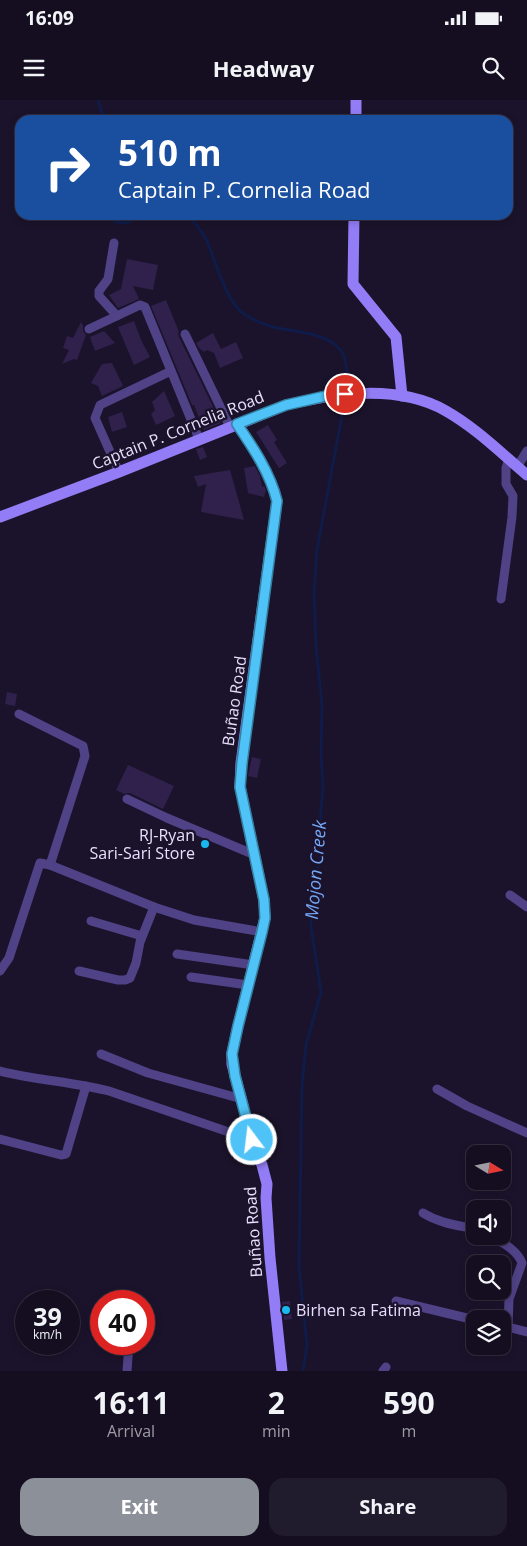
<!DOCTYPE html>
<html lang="en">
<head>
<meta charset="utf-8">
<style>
  :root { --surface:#140e20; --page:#211c2d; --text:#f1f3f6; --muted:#9d9ca5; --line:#332e3e; --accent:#8c9099 }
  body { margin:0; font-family:"Open Sans",sans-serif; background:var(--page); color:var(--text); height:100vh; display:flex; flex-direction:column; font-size:19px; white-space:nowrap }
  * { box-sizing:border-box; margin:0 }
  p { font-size:16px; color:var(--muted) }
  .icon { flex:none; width:28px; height:28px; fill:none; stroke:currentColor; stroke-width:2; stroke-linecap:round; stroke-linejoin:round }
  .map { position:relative; height:1271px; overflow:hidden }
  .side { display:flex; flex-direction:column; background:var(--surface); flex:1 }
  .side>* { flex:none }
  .top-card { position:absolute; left:15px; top:15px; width:498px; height:105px; border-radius:15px; box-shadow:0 2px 8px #0003,0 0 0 1px var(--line); background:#1a4fa0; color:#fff; overflow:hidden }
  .needle { width:32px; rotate:100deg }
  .buttons { position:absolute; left:466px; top:1045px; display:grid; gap:10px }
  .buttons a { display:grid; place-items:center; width:45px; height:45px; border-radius:10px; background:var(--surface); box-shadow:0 2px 8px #0003,0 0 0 1px var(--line); font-size:25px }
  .speed { position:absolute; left:15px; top:1190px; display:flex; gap:10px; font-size:25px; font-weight:700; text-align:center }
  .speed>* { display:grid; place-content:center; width:65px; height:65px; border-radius:50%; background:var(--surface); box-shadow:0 2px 8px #0003,0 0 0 1px var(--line); line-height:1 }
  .speed small { font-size:12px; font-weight:400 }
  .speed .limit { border:8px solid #d22; background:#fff; color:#111 }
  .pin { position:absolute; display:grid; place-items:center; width:42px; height:42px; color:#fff; margin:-21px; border:2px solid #fff; border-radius:50%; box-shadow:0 1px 5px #0007 }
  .me { position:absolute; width:55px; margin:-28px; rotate:345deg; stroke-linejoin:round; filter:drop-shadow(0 0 4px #0008) }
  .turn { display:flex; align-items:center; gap:18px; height:105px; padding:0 20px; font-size:22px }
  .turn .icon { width:65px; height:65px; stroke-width:2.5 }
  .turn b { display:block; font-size:35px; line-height:42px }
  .eta { display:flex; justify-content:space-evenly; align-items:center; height:85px; text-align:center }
  .eta b { font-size:30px; font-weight:700; line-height:35px }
  .primary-button { display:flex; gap:10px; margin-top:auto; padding:10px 20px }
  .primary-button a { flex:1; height:58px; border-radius:15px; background:var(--accent); color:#fff; font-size:20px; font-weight:700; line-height:58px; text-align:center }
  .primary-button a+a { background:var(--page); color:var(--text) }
  .status { display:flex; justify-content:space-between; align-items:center; height:35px; padding:0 25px; background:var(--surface); direction:ltr }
  .status svg { height:14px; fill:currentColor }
  header { display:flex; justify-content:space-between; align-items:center; height:65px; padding:0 20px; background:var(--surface); font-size:22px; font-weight:700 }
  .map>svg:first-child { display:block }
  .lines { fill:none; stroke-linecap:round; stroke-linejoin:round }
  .stream { stroke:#0f1b48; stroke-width:3 }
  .building { fill:#2f214b }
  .street { stroke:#4f4286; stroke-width:9 }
  .secondary { stroke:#927df6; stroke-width:11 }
  .route-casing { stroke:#337fa1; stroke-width:12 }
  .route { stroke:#4fc3f7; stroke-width:9 }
  .poi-dot { fill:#19b9ef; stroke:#1b132b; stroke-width:2 }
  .labels { text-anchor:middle; stroke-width:5; stroke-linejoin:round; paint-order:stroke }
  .street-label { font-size:16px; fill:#e7dffd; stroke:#1b132b }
  .poi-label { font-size:16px; fill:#e7dffd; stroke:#1b132b; text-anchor:end }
  .water-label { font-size:18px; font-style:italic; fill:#74a6f6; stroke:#1b132b }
</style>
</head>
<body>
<div class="status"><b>16:09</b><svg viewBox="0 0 49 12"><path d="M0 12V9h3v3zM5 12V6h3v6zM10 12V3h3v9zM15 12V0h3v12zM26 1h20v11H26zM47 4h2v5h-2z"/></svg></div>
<header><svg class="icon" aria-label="menu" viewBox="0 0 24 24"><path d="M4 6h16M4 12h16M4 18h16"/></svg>Headway<svg class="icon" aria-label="search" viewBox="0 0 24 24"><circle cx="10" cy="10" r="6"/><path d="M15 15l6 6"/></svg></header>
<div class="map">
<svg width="527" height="1271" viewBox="0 0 527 1271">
  <rect width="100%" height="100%" fill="#1b132b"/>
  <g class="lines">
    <g class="stream">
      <path d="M98,0L104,20"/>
      <path d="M107,115L115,122L127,123L143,115"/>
      <path d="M188,115C195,123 201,130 206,139C216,160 225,201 244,214C253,220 263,224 273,227C294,232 339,232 345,260C348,270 346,281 346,291"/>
      <path d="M303,1271L307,1245L299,1166L302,985L306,945L321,892L311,827V799L320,758V721L323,686L321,654L322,605L316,547L314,492L317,450L345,299"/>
    </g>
  </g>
  <g class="building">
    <path d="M127,159L158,165L153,190L133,186L139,199L118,208L109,195L121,189Z"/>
    <path d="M166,200L179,232L178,233L179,237L221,323L204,330L194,305H192L151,206Z"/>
    <path d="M134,221L142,242L150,257L134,265L118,227Z"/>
    <path d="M81,222L83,226V231L86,235L77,260L74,259L62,264L69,250L63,248L67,236L73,238Z"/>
    <path d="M104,231L115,243L95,251L90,237Z"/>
    <path d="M213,233L221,249L236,242L243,258L220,268L214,253L207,250L204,252L199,248L196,243Z"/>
    <path d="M112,263L123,286L102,296L98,286L91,283L102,264Z"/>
    <path d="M164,291L175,316L156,325L151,314L155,310L152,302Z"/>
    <path d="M122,312L127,327L112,332L108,317Z"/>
    <path d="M268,325L277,340L274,342L287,363L279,368L256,332Z"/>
    <path d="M203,347L207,357L200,360L196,349Z"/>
    <path d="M255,366L260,376L262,387L264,386L266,390L264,397L248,393L244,368Z"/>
    <path d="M230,370L244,420L201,412L206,384L198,387L194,376Z"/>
    <path d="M7,592L17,594L15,606L5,604Z"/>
    <path d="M252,657L261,659L257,678L248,676Z"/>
    <path d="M128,665L174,686L163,709L130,693L124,694L116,690Z"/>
    <path d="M290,1201L292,1219L284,1220L282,1202Z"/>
  </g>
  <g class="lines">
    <g class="street">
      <path d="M114,143L108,179L99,191V196L117,216"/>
      <path d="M89,229L140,205L145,207L199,339"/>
      <path d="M185,234L230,327"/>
      <path d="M517,367L527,351"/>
      <path d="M119,372L95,318L100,305L171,271"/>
      <path d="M501,499L512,417L513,396L506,384V368L509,359"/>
      <path d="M19,614L83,646L85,656L50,765"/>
      <path d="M127,699L167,718L255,755"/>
      <path d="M510,795L527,807"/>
      <path d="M91,821L142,836"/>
      <path d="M177,854L254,865"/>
      <path d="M0,871L9,858L40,763L50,765L154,807L194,820L262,832"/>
      <path d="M79,871L118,880H125L130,878L136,863L140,842L154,807"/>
      <path d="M191,877L248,885"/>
      <path d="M101,954L148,973L242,999"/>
      <path d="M0,971C36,980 73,982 109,991L252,1040"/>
      <path d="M437,989L467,1006L527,1033"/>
      <path d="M0,1039L61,1055L66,1054L86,986"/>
      <path d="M423,1113C439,1123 456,1125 475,1129"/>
      <path d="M491,1136C503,1143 517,1150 522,1163L509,1199L508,1227"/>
      <path d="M396,1201L475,1220"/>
      <path d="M502,1230L508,1227L527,1232"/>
      <path d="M127,1271L129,1244"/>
      <path d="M383,1271L386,1267"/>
    </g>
    <g class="secondary">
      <path d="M356,20V0"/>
      <path d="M354,115L353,184L396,237L402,296"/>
      <path d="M237,324C254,349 270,373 277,401L241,663L240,687L264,800L265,818L238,926L232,953V964L252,1040L262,1065L267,1084L266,1098L270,1158L282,1271"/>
      <path d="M0,417L119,372L286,305C336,293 399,284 446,311C476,328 501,353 527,375"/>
    </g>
  </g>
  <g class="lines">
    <defs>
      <path id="route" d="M252,1040L235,976L232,954L238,926L262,832L265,818L264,800L240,687L242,663L277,401C270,373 254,349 237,324L286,305L326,296L345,294"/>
    </defs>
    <use href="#route" class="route-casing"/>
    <use href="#route" class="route"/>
  </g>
  <g class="poi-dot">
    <circle cx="205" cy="744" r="5"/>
    <circle cx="286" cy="1210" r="5"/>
  </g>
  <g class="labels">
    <g class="street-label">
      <text transform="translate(178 330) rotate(-22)" y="6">Captain P. Cornelia Road</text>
      <text transform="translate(234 601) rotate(-82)" y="6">Buñao Road</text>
      <text transform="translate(253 1132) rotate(-94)" y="6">Buñao Road</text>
    </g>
    <g class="poi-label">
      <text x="195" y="741">RJ-Ryan<tspan x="195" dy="18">Sari-Sari Store</tspan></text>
      <text x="296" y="1216" text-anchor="start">Birhen sa Fatima</text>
    </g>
    <g class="water-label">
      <text transform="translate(316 770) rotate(-85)" y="6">Mojon Creek</text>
    </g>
  </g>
</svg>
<div class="buttons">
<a><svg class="needle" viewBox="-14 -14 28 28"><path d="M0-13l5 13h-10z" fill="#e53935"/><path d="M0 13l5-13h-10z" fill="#9d9ca5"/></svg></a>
<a><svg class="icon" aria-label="sound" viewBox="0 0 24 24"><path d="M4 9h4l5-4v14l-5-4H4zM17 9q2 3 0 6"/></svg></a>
<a><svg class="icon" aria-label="search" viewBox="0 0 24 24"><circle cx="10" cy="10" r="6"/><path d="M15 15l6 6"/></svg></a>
<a><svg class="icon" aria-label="layers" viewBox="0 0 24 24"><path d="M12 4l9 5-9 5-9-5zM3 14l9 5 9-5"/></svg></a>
</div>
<div class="speed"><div>39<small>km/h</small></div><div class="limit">40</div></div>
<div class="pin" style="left:345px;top:294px;background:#d93025"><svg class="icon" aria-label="arrive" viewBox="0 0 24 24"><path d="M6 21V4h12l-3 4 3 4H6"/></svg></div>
<svg class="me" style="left:252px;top:1040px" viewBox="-20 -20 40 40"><circle r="17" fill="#4fc3f7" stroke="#fff" stroke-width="3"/><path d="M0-11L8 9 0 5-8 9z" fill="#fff"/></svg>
<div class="top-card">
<div class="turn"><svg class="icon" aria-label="right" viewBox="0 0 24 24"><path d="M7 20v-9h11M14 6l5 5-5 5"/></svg><div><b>510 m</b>Captain P. Cornelia Road</div></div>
</div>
</div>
<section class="side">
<div class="eta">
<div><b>16:11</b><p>Arrival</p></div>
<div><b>2</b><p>min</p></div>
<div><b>590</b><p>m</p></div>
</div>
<div class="primary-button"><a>Exit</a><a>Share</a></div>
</section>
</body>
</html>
